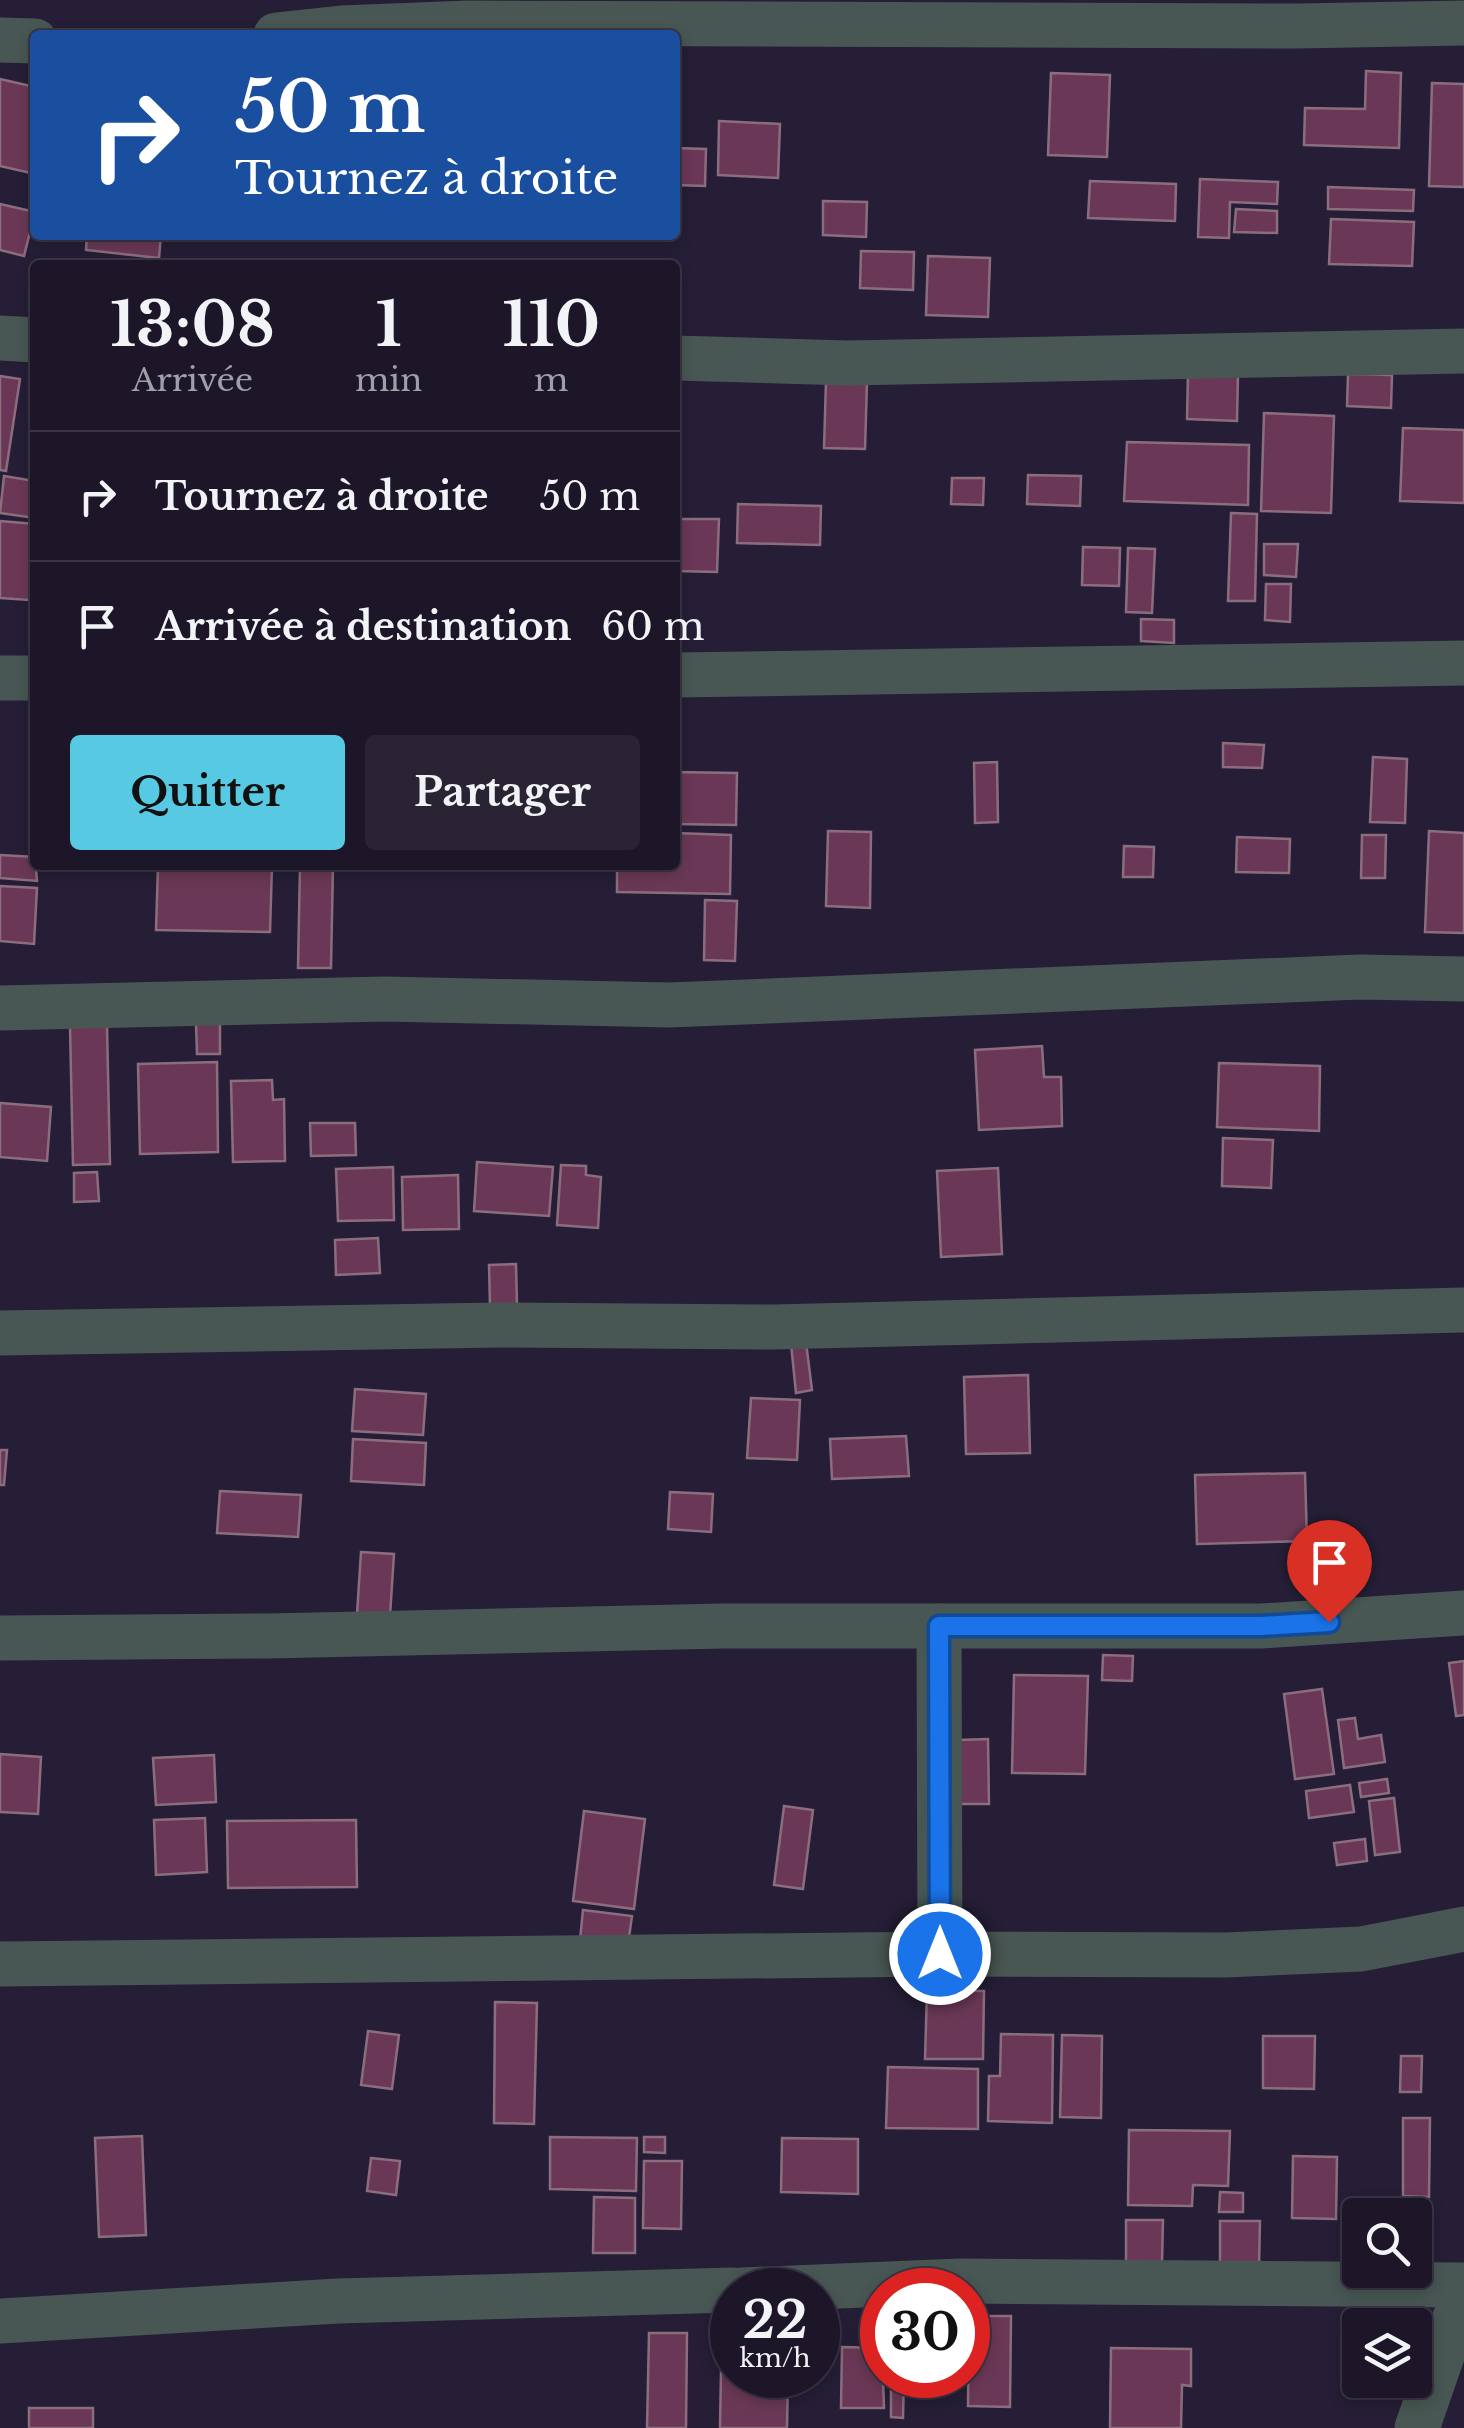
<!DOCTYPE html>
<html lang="fr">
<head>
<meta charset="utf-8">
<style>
  :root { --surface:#1c1628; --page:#292334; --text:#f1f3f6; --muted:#a09fa8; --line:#3a3545; --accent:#58c9e3 }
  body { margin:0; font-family:"Libre Baskerville",serif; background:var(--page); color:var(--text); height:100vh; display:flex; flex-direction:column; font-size:38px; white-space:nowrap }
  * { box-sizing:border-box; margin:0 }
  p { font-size:32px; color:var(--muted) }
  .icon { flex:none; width:55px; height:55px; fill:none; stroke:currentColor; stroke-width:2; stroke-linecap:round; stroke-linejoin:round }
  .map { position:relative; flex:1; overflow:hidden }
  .side { position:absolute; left:30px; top:260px; width:650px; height:610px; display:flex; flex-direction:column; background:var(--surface); border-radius:10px; box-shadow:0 5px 15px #0003,0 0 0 2px var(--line) }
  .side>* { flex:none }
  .guide { position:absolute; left:30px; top:30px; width:650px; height:210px; border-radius:10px; box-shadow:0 5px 15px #0003,0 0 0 2px var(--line); background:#1a4fa0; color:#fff; overflow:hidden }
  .tools { position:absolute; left:1342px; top:2198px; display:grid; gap:20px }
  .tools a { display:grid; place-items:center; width:90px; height:90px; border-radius:10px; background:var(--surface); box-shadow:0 5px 15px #0003,0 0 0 2px var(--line); font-size:50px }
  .speed { position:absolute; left:710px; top:2268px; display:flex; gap:20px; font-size:50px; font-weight:700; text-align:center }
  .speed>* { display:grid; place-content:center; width:130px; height:130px; border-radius:50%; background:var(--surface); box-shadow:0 5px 15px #0003,0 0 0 2px var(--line); line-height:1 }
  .speed small { font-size:25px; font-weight:400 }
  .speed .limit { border:15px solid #d22; background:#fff; color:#111 }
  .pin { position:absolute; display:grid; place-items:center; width:85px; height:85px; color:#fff; margin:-102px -42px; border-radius:50% 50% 50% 0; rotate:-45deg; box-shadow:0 0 10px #0007 }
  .pin .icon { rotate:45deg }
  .me { position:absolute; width:110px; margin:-55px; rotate:0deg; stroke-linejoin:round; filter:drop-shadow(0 0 8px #0008) }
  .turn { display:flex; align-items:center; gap:35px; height:210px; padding:0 40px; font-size:45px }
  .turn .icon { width:130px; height:130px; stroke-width:2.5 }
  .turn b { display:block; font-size:70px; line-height:85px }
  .eta { display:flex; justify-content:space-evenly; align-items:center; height:170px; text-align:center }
  .eta b { font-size:60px; font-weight:700; line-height:70px }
  .button { display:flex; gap:20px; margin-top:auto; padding:20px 40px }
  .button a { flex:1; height:115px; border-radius:10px; background:var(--accent); color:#111; font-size:40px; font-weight:700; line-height:115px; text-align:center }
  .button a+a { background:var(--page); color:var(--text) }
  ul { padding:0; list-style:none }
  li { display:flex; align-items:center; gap:30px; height:130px; padding:0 40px; border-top:2px solid var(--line) }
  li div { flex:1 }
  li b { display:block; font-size:38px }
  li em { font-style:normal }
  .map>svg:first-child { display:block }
  .building { fill:#6a3856; stroke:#8b6d7e; stroke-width:2.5 }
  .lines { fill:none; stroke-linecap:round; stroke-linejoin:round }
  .minor { stroke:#485753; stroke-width:45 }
  .route-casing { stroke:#114b97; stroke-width:25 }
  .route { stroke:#1a73e8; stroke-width:18 }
</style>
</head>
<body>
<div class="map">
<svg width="1464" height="2428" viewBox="0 0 1464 2428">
  <rect width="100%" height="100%" fill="#251e36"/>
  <g class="building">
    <path d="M1366,71L1401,73L1399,148L1304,145L1305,108L1365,109Z"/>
    <path d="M1051,73L1110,75L1107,157L1048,155Z"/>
    <path d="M0,79L35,87V174L0,166Z"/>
    <path d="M1432,83L1464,84V187L1429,186Z"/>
    <path d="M719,121L780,124L778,178L718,175Z"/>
    <path d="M675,148L706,149L705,186L675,185Z"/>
    <path d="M1200,179L1278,182L1277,204L1230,202L1229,238L1198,237Z"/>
    <path d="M1090,181L1176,184L1175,221L1088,218Z"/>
    <path d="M1328,187L1414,190L1413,211L1328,209Z"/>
    <path d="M823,201L867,202L866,237L823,235Z"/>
    <path d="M0,204L35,212L24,256L0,250Z"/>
    <path d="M1236,209L1277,211V233L1234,232Z"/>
    <path d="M1331,219L1414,222L1412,266L1329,264Z"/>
    <path d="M87,235H161L159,258L86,250Z"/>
    <path d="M861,251L914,252L913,290L860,288Z"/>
    <path d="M928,256L990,258L988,317L926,315Z"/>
    <path d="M1188,373L1238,375L1237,421L1187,419Z"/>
    <path d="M1348,374L1392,375L1391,408L1347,406Z"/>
    <path d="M0,376L20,379L6,471L0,470Z"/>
    <path d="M826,381L867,382L865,449L824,448Z"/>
    <path d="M1264,413L1334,416L1331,513L1261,511Z"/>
    <path d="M1403,428L1464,430V503L1400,501Z"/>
    <path d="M1127,442L1249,445L1248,505L1124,501Z"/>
    <path d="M1028,475L1081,476L1080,506L1027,504Z"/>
    <path d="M4,476L35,481V518L0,513Z"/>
    <path d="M952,478H984L983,505L951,504Z"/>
    <path d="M738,504L821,506L820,545L737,543Z"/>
    <path d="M1231,513L1257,514L1255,601H1228Z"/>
    <path d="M675,519H719L717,572L675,571Z"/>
    <path d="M0,521L35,524L29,600L0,598Z"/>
    <path d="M1264,544H1298L1296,577L1264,575Z"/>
    <path d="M1083,547L1120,548L1119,586L1082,585Z"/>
    <path d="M1128,548L1155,549L1152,613L1126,612Z"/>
    <path d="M1266,584H1291L1290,622L1265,620Z"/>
    <path d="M1141,619L1174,620V643L1141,641Z"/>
    <path d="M1223,743L1264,745L1262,768L1223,767Z"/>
    <path d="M1373,757L1407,759L1405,823L1370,822Z"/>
    <path d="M997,762L998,822L975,823L974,763Z"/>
    <path d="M675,772L737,773L736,825L675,824Z"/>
    <path d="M828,831L871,832L870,908L826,906Z"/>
    <path d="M1429,831L1464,833V933L1425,932Z"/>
    <path d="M675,833L731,835L730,894L617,892V865H675Z"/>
    <path d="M1362,835H1386L1385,878H1361Z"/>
    <path d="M1237,837L1290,839L1289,873L1236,872Z"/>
    <path d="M1124,846L1154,847L1153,877H1123Z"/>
    <path d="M0,855L35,857L37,881L0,878Z"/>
    <path d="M158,865H272L270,932L156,930Z"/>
    <path d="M300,865H333L331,968H298Z"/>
    <path d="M0,886L37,888L34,944L0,941Z"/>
    <path d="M705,900L737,901L735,961L704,960Z"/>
    <path d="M220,1023V1054H197L196,1024Z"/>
    <path d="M107,1026L110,1164L73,1165L70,1027Z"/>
    <path d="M1042,1046L1044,1077H1061L1062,1126L979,1130L975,1050Z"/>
    <path d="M217,1062L218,1152L140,1154L138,1064Z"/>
    <path d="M1219,1063L1320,1066L1319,1131L1217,1127Z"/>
    <path d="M272,1080L273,1100L284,1099L285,1161L233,1162L231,1081Z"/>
    <path d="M0,1103L51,1107L47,1161L0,1157Z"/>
    <path d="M310,1123H355L356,1155L311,1156Z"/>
    <path d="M1223,1138L1273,1140L1271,1188L1222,1186Z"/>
    <path d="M477,1162L553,1167L549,1216L474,1211Z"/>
    <path d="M561,1165L586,1166V1175L601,1177L598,1228L557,1225Z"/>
    <path d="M393,1167L394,1220L338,1221L336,1169Z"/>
    <path d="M998,1168L1002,1254L941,1257L937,1171Z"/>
    <path d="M97,1172L99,1201L74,1202V1173Z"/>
    <path d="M458,1175L459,1229L403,1230L402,1177Z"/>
    <path d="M378,1238L380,1273L336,1275L335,1240Z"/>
    <path d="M516,1264L517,1305L490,1306L489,1265Z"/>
    <path d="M806,1342L812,1390L796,1393L791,1344Z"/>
    <path d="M1028,1375L1030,1453L966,1454L964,1377Z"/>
    <path d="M355,1389L426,1394L423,1435L352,1431Z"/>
    <path d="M751,1398L800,1400L797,1460L747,1458Z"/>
    <path d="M906,1436L909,1476L832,1479L830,1439Z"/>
    <path d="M353,1439L426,1443L424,1485L351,1481Z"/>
    <path d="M0,1450H7L4,1485H0Z"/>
    <path d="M1305,1473L1307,1541L1197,1544L1195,1475Z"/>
    <path d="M220,1491L301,1495L298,1537L217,1533Z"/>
    <path d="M670,1492L713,1494L711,1532L668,1529Z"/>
    <path d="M361,1552L394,1554L390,1616L357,1614Z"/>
    <path d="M1103,1655L1133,1656L1132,1681L1102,1680Z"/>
    <path d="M1464,1661V1715L1456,1716L1449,1663Z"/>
    <path d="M1014,1675L1088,1676L1085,1774L1012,1773Z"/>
    <path d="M1322,1689L1334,1774L1295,1779L1284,1694Z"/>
    <path d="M1355,1718L1358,1739L1381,1735L1385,1762L1344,1768L1338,1720Z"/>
    <path d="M988,1739L989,1804H959L957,1740Z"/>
    <path d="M0,1754L41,1757L38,1814L0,1812Z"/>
    <path d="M214,1755L216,1802L156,1805L153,1758Z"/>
    <path d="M1387,1779L1389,1793L1361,1797L1359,1783Z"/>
    <path d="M1350,1785L1354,1812L1309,1818L1306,1791Z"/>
    <path d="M1394,1798L1400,1852L1375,1855L1369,1801Z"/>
    <path d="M784,1806L813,1810L803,1889L774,1885Z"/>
    <path d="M584,1811L645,1819L634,1909L573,1901Z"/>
    <path d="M205,1818L207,1872L156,1875L154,1820Z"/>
    <path d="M356,1820L357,1887L228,1888L227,1821Z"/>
    <path d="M1365,1839L1367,1861L1337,1865L1334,1843Z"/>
    <path d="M583,1910L632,1916L628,1945L580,1940Z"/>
    <path d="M927,1990L984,1991L983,2059H925Z"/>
    <path d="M495,2002L537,2003L534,2124L494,2123Z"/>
    <path d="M368,2031L399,2035L392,2089L361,2085Z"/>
    <path d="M1001,2034L1053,2035L1052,2123L988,2121L989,2076H1000Z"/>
    <path d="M1062,2035L1102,2036L1101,2118L1060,2117Z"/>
    <path d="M1263,2036H1315L1314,2089L1263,2088Z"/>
    <path d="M1401,2056H1422L1421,2092H1400Z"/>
    <path d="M888,2067L978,2069V2129L886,2128Z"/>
    <path d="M1403,2118H1430L1429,2197L1403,2196Z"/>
    <path d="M1129,2130L1230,2131L1228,2186L1193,2185L1192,2206L1128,2205Z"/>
    <path d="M142,2136L146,2235L99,2237L95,2138Z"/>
    <path d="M550,2137L637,2138L636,2191L550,2189Z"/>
    <path d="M644,2137H665V2153L644,2152Z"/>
    <path d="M782,2138L858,2139V2194L781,2192Z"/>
    <path d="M1293,2156L1337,2157L1336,2219L1292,2218Z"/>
    <path d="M371,2158L400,2161L396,2195L367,2191Z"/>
    <path d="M644,2161H682L681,2229L643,2228Z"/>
    <path d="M1220,2192L1243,2193V2212H1219Z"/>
    <path d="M594,2197L635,2198V2253H593Z"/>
    <path d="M1126,2220H1163L1162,2263H1126Z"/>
    <path d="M1220,2221H1260L1259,2267H1220Z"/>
    <rect x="870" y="2315" width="12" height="23"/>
    <path d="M969,2316H1011L1010,2407L968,2406Z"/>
    <path d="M649,2333H687L686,2428H647Z"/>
    <path d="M842,2347L882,2348L884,2408H841Z"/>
    <path d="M1111,2348L1191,2349V2386L1182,2385L1181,2428H1110Z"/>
    <path d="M721,2371H732V2375H788L787,2428H720Z"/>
    <path d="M891,2375H904L903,2418L891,2417Z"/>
    <rect x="29" y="2408" width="64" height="20"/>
  </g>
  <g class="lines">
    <g class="minor">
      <path d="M276,35L341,28L469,23L1297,26L1464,23"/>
      <path d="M0,40L35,41"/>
      <path d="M0,338L35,340"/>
      <path d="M675,358L848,363L1464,351"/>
      <path d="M675,675L1464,663"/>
      <path d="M0,678H35"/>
      <path d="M0,1008L384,999L669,1005L1360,977L1464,979"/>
      <path d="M0,1333L499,1325L774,1327L1464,1310"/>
      <path d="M939,1626L940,1954"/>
      <path d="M0,1638L268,1636L723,1626H1261L1464,1613"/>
      <path d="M0,1964L940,1954L1225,1955L1361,1949L1464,1929"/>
      <path d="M742,2290L960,2281L1464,2285"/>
      <path d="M0,2321L338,2301L732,2290"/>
      <path d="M1417,2428L1464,2292"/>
    </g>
  </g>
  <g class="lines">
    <defs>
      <path id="route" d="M940,1954L939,1626H1261L1329,1622"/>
    </defs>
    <use href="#route" class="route-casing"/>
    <use href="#route" class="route"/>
  </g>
</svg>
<div class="tools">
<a><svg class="icon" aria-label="search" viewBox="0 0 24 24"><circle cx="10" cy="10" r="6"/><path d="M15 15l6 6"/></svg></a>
<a><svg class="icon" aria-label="layers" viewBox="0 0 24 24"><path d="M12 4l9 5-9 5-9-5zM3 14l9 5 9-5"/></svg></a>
</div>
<div class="speed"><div>22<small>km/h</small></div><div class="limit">30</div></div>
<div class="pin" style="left:1329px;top:1622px;background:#d93025"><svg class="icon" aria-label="arrive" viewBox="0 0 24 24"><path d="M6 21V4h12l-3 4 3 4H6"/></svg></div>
<svg class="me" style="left:940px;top:1954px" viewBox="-20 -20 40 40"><circle r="17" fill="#1a73e8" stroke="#fff" stroke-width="3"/><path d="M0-11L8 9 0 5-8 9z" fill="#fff"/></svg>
<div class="guide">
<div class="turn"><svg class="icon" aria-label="right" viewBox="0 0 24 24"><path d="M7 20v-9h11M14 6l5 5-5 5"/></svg><div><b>50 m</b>Tournez à droite</div></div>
</div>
<section class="side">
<div class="eta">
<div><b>13:08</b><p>Arrivée</p></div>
<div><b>1</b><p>min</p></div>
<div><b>110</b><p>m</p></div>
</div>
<ul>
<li><svg class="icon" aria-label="right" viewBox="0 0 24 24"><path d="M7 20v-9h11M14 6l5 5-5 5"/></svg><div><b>Tournez à droite</b></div><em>50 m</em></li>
<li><svg class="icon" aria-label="arrive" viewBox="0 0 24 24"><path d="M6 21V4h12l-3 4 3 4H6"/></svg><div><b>Arrivée à destination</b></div><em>60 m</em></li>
</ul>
<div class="button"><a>Quitter</a><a>Partager</a></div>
</section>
</div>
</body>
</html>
